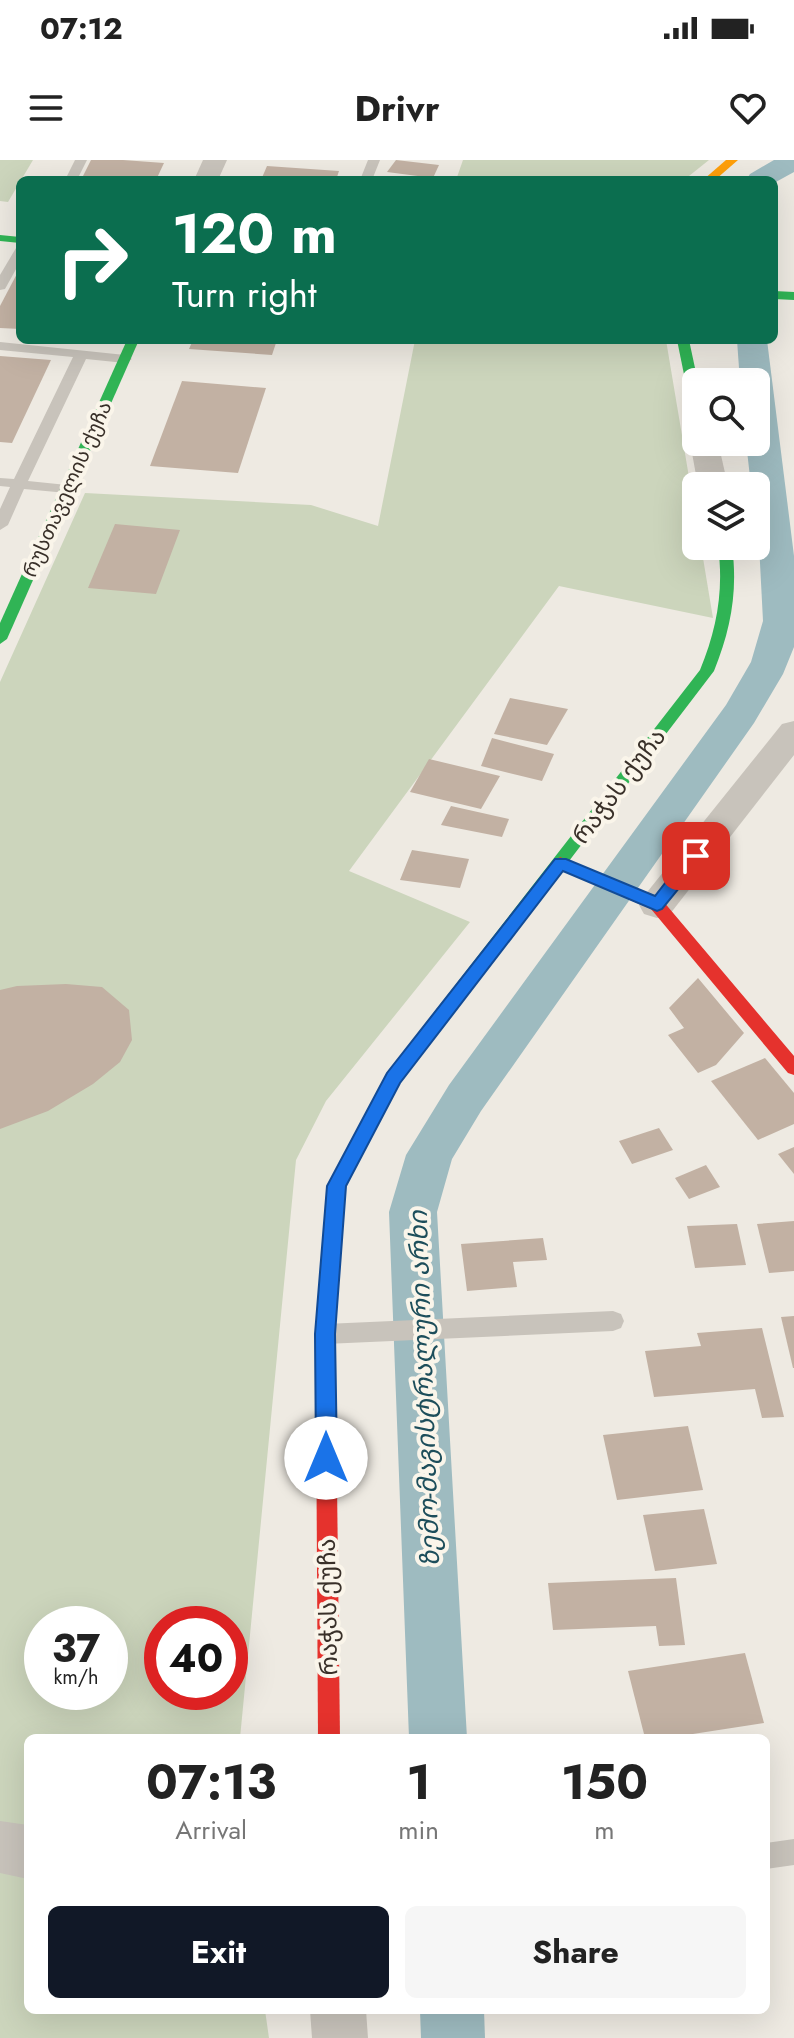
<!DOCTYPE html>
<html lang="en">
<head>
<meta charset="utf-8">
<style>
  :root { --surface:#fff; --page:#f6f6f6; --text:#222; --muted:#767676; --accent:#111827 }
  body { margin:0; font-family:Jost,"Noto Sans Georgian",sans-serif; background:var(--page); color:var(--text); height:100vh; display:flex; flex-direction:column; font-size:30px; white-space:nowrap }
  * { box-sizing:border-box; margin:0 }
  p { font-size:26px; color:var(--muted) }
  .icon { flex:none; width:44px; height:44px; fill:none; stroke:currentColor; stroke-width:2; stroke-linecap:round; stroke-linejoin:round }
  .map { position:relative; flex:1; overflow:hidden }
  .drawer { position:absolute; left:24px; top:1574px; width:746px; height:280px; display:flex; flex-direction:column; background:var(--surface); border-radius:12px; box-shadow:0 8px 32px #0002 }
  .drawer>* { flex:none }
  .top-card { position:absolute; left:16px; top:16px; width:762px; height:168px; border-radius:12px; box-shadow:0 8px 32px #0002; background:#0b6e4f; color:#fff; overflow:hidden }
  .tools { position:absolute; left:682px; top:208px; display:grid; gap:16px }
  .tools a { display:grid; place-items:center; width:88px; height:88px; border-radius:12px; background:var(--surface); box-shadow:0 8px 32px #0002; font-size:40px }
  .speed { position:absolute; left:24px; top:1446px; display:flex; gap:16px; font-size:40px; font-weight:700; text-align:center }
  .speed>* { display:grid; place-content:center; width:104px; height:104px; border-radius:50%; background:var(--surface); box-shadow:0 8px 32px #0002; line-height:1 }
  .speed small { font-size:20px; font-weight:400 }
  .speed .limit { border:12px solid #d22; background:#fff; color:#111 }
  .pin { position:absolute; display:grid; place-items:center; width:68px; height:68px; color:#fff; margin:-34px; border-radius:16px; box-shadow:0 4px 12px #0006 }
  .me { position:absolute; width:88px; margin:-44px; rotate:0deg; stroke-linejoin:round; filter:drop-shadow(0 0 6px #0008) }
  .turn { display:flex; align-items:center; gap:28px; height:168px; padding:0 24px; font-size:36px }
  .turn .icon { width:104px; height:104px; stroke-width:2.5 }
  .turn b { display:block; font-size:56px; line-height:68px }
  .eta { display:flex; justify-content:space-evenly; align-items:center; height:136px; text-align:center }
  .eta b { font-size:48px; font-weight:700; line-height:56px }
  .cta { display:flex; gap:16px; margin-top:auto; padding:16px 24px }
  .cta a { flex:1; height:92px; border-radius:12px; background:var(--accent); color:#fff; font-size:32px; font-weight:700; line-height:92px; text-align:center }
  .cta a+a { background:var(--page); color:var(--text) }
  .status { display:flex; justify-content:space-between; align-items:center; height:56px; padding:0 40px; background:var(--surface); direction:ltr }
  .status svg { height:22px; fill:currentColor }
  header { display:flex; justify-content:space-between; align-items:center; height:104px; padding:0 24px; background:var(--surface); font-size:36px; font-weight:700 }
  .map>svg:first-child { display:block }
  .green { fill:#ccd5bc; fill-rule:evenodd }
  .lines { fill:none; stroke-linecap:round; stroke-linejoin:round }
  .canal { fill:#9ebbc0; fill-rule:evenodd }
  .building { fill:#c2b1a3 }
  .lane { fill:#c8c3bb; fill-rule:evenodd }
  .street { fill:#c8c3bb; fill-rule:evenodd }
  .fast { fill:#30b455; fill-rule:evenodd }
  .slow { fill:#ff9f0a; fill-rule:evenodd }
  .jam { fill:#e5322d; fill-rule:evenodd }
  .route { fill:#1a73e8; stroke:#114b97; stroke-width:2 }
  .labels { text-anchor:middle; stroke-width:8; stroke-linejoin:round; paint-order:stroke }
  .far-street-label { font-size:20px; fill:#393029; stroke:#faf5ea }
  .street-label { font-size:24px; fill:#393029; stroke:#faf5ea }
  .water-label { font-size:26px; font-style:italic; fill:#1d4e5b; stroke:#faf5ea }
</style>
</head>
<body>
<div class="status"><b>07:12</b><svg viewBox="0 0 49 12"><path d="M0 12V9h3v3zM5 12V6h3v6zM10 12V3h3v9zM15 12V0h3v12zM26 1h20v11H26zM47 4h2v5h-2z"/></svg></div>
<header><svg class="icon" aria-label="menu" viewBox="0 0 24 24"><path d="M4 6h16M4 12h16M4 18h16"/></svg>Drivr<svg class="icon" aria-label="heart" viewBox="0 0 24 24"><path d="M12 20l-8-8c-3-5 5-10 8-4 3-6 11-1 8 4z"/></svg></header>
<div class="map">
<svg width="794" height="1878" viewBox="0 0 794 1878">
  <rect width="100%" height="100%" fill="#eeeae2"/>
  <g class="green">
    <path d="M0,0H33L8,42L0,41Z"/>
    <path d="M463,0H709L684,20H456Z"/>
    <path d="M415,180H666L696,359V386H701L713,458L559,426L349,711L470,762L326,941L296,1000L240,1578H28V1850H265L269,1878H0V522L85,333L311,345L378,366ZM42,1464H110V1532H42ZM162,1464H230V1532H162Z"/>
  </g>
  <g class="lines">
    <g class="canal">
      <path d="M774,0H794V12L774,23V20H746L750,14Z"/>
      <path d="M737,180H767L794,396V487L783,514L754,563L481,951L452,999L437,1052L467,1578H409L389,1052L406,995L449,925L726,545L751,502L763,461L756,326H751L746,282H756V222H740Z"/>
      <path d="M420,1850H484L485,1878H421Z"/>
    </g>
  </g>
  <g class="building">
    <path d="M91,0H123L164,3L156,20H81Z"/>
    <path d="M396,0L439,5L433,18L387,12Z"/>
    <path d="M267,6L339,11L336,20H261Z"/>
    <path d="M20,108V169L0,168V146Z"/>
    <path d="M193,180H277L272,195L189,189Z"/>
    <path d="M0,196L51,200L12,283L0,282Z"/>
    <path d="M182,221L266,228L238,313L150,306Z"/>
    <path d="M115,364L180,370L156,434L88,428Z"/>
    <path d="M510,538L568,549L547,585L494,574Z"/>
    <path d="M492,578L554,594L542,621L481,606Z"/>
    <path d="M429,599L500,616L481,649L410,632Z"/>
    <path d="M451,646L509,659L502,677L441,665Z"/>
    <path d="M412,690L469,699L460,728L400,720Z"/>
    <path d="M698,818L744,873L716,905L698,913L668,875L684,868L669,848Z"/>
    <path d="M66,824L102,827L129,850L132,880L120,902L93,924L48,951L0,969V830L17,826Z"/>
    <path d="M765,898L794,933V964L758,980L711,921Z"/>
    <path d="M659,968L673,990L632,1004L619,981Z"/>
    <path d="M794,987V1014L778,994Z"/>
    <path d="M706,1005L720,1027L689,1039L675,1018Z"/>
    <path d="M794,1061V1111L769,1113L757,1064Z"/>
    <path d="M737,1064L746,1105L695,1108L687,1066Z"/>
    <path d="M543,1078L547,1100L513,1102L517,1127L467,1131L461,1084Z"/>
    <path d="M794,1156V1208H793L781,1157Z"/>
    <path d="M762,1168L784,1257L762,1258L755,1229L654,1237L645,1191L701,1186L697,1173Z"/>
    <path d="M688,1266L703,1330L617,1340L603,1275Z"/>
    <path d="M704,1349L717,1404L655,1411L643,1355Z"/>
    <path d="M676,1418L685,1485L659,1486L656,1466L553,1470L548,1423Z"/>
    <path d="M745,1493L764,1563L667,1578H645L628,1511Z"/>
  </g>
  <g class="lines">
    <g class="lane">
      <path d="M75,0H87L77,20H65Z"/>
      <path d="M368,0H380L372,20H360Z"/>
      <path d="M20,87V102L5,129L0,130V115L16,88Z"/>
      <path d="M0,182L125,195L132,199L125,203L86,199L28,321L67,325L74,329L67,333L24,329L8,365L0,370V349L10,327L0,326V318L14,319L73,197L0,190Z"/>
      <path d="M613,1151L621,1154L624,1161L621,1168L613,1171L325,1184L317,1181L314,1174L317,1167L325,1164Z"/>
      <path d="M794,1679V1705L766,1709V1683Z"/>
    </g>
    <g class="street">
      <path d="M203,0H227L218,20H194Z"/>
      <path d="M696,275V282H718L728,326H698L690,282Z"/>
      <path d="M794,561V595L670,754L657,758L644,754L639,745L644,736L782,564Z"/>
      <path d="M0,1661L28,1665V1719L0,1713Z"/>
      <path d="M310,1850H366L368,1878H312Z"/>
    </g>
    <g class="fast">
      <path d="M0,75L20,77V83L0,81Z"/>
      <path d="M774,131L794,132V140L774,139Z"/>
      <path d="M127,180H139L7,479L0,484V463Z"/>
      <path d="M677,180H689L698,222L696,248L690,244Z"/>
      <path d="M718,386H732C738,431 731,469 714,511L434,878H422L419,873L422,868L700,510C717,469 724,430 718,386Z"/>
    </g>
    <g class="slow">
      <path d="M726,0H738L715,20H703Z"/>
      <path d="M428,866L437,873L400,923L346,1026L335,1174L336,1237L333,1243L326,1246L319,1243L316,1237L315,1174L328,1026L388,913L422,868Z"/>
    </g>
    <g class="jam">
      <path d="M560,697L663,741L794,896V915L788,913L651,749L554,707L552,703Z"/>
      <path d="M326,1228L333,1231L336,1237L340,1578H318L316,1237L319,1231Z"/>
    </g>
  </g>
  <path class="route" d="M696,690L702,691V700L662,749L657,751L563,711L400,923L346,1026L335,1174L337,1298L334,1305L326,1308L319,1305L316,1298L315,1174L327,1026L387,913L555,699H566L655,736L690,691Z"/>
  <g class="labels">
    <g class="far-street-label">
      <text transform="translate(67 329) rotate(-66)" y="7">რუსთაველის ქუჩა</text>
    </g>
    <g class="street-label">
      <text transform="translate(619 626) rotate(-53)" y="8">რაჭას ქუჩა</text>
      <text transform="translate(328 1447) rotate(-91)" y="8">რაჭას ქუჩა</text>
    </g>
    <g class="water-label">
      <text transform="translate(424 1229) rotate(-92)" y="9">ზემო-მაგისტრალური არხი</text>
    </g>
  </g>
</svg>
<div class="tools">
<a><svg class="icon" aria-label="search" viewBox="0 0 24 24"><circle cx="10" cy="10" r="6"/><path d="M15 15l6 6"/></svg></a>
<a><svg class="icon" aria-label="layers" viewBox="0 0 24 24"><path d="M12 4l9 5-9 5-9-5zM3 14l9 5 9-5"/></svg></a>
</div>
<div class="speed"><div>37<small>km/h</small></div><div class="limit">40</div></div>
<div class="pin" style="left:696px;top:696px;background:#d93025"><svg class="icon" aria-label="arrive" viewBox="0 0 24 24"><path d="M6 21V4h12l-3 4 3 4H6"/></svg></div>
<svg class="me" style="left:326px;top:1298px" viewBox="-20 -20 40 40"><circle r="19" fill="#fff"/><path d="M0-13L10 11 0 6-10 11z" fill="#1a73e8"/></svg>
<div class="top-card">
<div class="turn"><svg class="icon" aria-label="right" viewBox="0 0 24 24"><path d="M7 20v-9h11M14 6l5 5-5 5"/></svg><div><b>120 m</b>Turn right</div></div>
</div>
<section class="drawer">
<div class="eta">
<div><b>07:13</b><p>Arrival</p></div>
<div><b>1</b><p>min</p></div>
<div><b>150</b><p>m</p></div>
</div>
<div class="cta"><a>Exit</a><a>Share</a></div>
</section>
</div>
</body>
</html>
